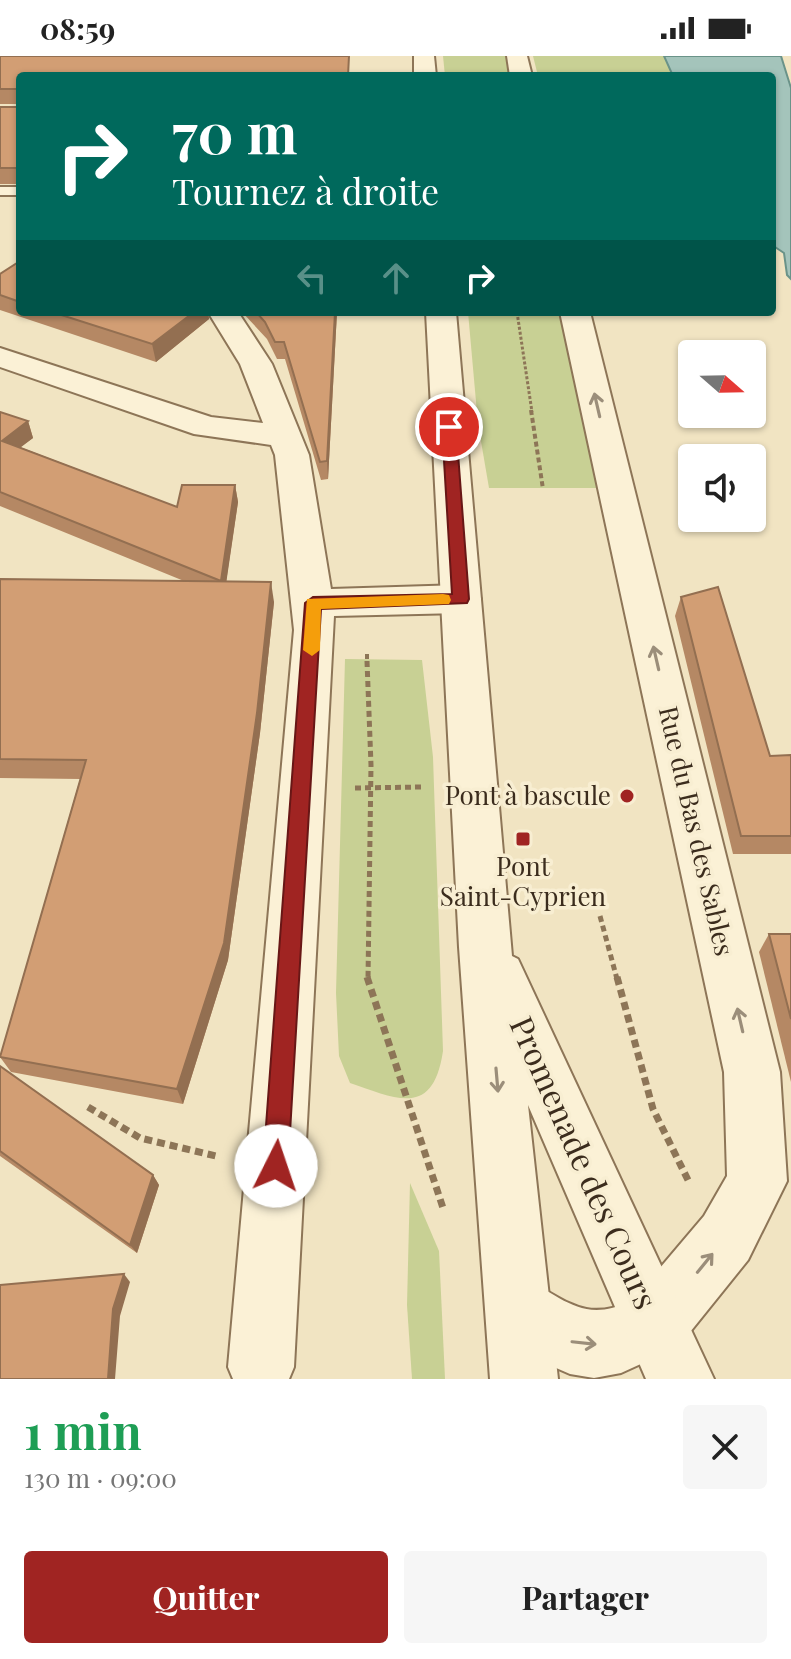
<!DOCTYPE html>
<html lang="fr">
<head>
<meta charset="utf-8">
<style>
  :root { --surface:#fff; --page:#f6f6f6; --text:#222; --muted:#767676; --accent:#a02422 }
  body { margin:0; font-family:"Playfair Display",serif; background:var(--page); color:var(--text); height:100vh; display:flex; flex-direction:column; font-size:30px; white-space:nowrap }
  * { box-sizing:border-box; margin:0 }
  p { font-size:26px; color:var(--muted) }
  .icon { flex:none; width:44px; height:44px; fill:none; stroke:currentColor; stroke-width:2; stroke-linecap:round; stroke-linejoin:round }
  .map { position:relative; height:1323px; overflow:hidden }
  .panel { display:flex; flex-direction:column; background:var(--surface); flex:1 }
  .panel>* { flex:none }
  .guide { position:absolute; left:16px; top:16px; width:760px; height:244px; border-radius:8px; box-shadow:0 2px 6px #0004; background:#00695c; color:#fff; overflow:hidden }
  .needle { width:52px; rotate:110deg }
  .buttons { position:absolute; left:678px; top:284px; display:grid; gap:16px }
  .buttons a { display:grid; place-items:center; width:88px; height:88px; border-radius:8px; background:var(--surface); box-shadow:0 2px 6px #0004; font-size:40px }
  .pin { position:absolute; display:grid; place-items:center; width:68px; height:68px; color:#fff; margin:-34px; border:4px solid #fff; border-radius:50%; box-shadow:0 2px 8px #0007 }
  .me { position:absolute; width:88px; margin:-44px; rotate:4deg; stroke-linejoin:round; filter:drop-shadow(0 0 6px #0008) }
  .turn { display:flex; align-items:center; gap:28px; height:168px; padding:0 24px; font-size:36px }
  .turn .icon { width:104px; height:104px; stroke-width:2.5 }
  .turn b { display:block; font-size:56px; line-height:68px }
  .lanes { display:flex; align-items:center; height:76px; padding:0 24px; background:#0003; justify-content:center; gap:40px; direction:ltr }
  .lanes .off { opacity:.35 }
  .round { display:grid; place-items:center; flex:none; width:84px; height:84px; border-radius:8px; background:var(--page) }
  .headline { display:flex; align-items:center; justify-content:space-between; height:136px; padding:0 24px }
  h1 { font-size:48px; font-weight:700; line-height:60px; color:#1e9e55 }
  .button { display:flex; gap:16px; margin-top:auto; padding:16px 24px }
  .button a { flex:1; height:92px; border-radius:8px; background:var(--accent); color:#fff; font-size:32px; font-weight:700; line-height:92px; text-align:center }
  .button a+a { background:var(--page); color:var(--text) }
  .status { display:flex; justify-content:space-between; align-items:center; height:56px; padding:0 40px; background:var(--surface); direction:ltr }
  .status svg { height:22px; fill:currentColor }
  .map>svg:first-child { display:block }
  .green { fill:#c8d094 }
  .water { fill:#a4c4bb; stroke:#6a9389; stroke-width:2 }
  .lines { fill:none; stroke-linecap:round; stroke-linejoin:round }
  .service-casing { stroke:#8d7557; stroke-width:4 }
  .minor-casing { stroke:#8d7557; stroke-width:4 }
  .tertiary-casing { stroke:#8d7557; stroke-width:4 }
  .path-far3 { stroke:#8d7557; stroke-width:3; stroke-dasharray:3 2; stroke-linecap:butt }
  .path-far2 { stroke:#8d7557; stroke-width:4; stroke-dasharray:5 3; stroke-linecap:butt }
  .path-far1 { stroke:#8d7557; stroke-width:5; stroke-dasharray:6 4; stroke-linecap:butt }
  .path { stroke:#8d7557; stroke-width:7; stroke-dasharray:8 5; stroke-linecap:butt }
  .service { fill:#fbf1d6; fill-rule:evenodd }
  .minor { fill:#fbf1d6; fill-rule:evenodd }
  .tertiary { fill:#fbf1d6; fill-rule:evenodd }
  .wall { fill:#b58864 }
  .shaded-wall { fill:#936f51 }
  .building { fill:#d29e74; stroke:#936f51; stroke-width:2 }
  .oneway { stroke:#9b8e7a }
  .route { fill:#a02422; stroke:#681716; stroke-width:2 }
  .slow { fill:#f59e0b }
  .poi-dot { fill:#a02422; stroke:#f8eed2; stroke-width:3 }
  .labels { text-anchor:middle; stroke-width:7; stroke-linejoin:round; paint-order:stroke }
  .poi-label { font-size:26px; fill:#3b2c1d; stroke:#f8eed2; text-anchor:end }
  .street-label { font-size:26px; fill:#3b2c1d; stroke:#f8eed2 }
  .near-street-label { font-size:32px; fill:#3b2c1d; stroke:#f8eed2 }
</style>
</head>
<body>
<div class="status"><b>08:59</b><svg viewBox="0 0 49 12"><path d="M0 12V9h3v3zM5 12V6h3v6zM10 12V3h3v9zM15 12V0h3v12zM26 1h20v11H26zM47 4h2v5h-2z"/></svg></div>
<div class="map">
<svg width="791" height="1323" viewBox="0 0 791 1323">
  <rect width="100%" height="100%" fill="#f1e4c2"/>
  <g class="green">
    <path d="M443,0H508L512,20H445Z"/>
    <path d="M533,0H664L673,20H538Z"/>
    <path d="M468,256H561L598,432H489L478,368Z"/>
    <path d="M345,603L422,604L433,701L443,995C433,1062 397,1043 350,1027L339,1000L336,937Z"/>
    <path d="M410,1127L439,1195L445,1323H412L407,1249Z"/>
  </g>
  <path class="water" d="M664,0H781L791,32V223L787,219L784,197L772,189V20H673Z"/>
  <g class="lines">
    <defs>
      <rect id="service" x="0" y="131" width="20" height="8"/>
      <g id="minor">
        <path d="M507,0H527L532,20H510Z"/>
        <path d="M208,256H238L272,308L309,399L331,533L461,529L475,533L481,543L475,553L461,557L334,560L294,1311L289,1323H233L228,1311L294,574L275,399L271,389L194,378L0,311V292L211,361L263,367L240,308Z"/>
        <path d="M560,256H590L780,1016L787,1125L748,1204L678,1291L621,1317L594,1322L570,1318L547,1308L494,1275L485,1252L494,1229L517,1220C564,1239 579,1269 632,1245L704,1160L727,1120L724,1016Z"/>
      </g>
      <g id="tertiary">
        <path d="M414,0H434L436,20H414Z"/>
        <path d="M426,256H456L512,900L518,903L714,1323H646L528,1049L558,1323H490L459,891Z"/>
      </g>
    </defs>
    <use href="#service" class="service-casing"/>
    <use href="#minor" class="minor-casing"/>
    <use href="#tertiary" class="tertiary-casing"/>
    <path class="path-far3" d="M517,256L532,356"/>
    <g class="path-far2">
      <path d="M531,354L543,433"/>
      <path d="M367,598V607"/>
    </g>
    <g class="path-far1">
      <path d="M367,605L371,709L368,923"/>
      <path d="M355,732L421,731"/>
      <path d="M600,860L617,923"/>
    </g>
    <g class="path">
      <path d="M367,921L443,1152"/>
      <path d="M617,921L653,1053L688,1124"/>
      <path d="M88,1051L140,1082L216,1100"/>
    </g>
    <use href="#service" class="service"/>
    <use href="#minor" class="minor"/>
    <use href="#tertiary" class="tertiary"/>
  </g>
  <g class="wall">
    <path d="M0,0H349V20H20V128H0V51H18V48H0Z"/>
    <path d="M20,205V256H208L209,263L156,306L0,254V218Z"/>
    <path d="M242,256H337L328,423L321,424L285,303H277L267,283Z"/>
    <path d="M0,356L28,365L33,382L20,391L177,451L235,429L238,446L226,526L274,546L260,677L228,904L183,1048L11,1016L0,1001L80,723L0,722V523L184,525L0,450Z"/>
    <path d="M681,541L770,700L791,699V798H733L675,560Z"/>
    <path d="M769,878H791V1026L759,896Z"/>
    <path d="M0,1010L153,1119L159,1129L137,1197L0,1100Z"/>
  </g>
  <g class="shaded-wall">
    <path d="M194,256H208L209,263L156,306L152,288Z"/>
    <path d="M335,256H337L328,423L327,405Z"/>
    <path d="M28,365L33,382L8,401L2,385Z"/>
    <path d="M235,429L238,446L224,542L221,525Z"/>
    <path d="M271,526L274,546L260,677L228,904L183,1048L177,1033Z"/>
    <path d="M153,1119L159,1129L137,1197L130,1189Z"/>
    <path d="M124,1218L130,1226L120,1260L115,1323H108L113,1253Z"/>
  </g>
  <g class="building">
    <path d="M0,0H349L348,20H20V116L16,112H0V51H18V33H0Z"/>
    <path d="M20,205V246L0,239V218Z"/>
    <path d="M52,256H194L152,288Z"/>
    <path d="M256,256H335L327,405L320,406L284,286H275L265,266Z"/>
    <path d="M0,356L28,365L2,385L177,451L182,429H235L221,525L0,436Z"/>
    <path d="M0,523L271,526L257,657L224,887L177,1033L0,1001L86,704L0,703Z"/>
    <path d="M718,531L770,700L791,699V780H741L681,541Z"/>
    <path d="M769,878H791V963Z"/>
    <path d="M0,1010L153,1119L130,1189L0,1095Z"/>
    <path d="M124,1218L113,1253L108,1323H0V1229Z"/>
  </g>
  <defs><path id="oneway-shaft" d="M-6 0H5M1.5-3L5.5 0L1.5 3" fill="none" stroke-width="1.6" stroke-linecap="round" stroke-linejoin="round" transform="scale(2)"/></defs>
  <g class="oneway">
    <use href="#oneway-shaft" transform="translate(597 349) rotate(-103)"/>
    <use href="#oneway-shaft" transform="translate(656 602) rotate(-103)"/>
    <use href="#oneway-shaft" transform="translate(740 964) rotate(-103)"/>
    <use href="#oneway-shaft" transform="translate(497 1024) rotate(85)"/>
    <use href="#oneway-shaft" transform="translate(705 1207) rotate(-51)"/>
    <use href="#oneway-shaft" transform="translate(584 1287) rotate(6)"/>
  </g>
  <path class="route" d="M449,367L456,371L469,543L467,547L321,553L288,1110L285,1119L276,1122L267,1119L263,1110L305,547L313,541L452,538L442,371Z"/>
  <path class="slow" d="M443,538L449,539L451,544L449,548L321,553L320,594L312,600L303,594L307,543Z"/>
  <g class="poi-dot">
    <circle cx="627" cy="740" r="8"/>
    <rect x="515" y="775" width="16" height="16" rx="4"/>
  </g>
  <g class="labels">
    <g class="poi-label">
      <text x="611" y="749">Pont à bascule</text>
      <text x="523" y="820" text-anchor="middle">Pont<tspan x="523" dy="30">Saint-Cyprien</tspan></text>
    </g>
    <g class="street-label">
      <text transform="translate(696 775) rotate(77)" y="9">Rue du Bas des Sables</text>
    </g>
    <g class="near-street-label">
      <text transform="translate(583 1107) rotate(66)" y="11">Promenade des Cours</text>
    </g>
  </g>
</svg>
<div class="buttons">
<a><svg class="needle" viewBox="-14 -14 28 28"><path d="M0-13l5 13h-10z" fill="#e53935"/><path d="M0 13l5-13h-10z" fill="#767676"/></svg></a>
<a><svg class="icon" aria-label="sound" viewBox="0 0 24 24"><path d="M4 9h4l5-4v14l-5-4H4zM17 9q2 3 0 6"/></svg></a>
</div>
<div class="pin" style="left:449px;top:371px;background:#d93025"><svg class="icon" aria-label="arrive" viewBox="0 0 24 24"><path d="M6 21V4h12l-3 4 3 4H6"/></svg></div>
<svg class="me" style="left:276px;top:1110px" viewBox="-20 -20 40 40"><circle r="19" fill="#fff"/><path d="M0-13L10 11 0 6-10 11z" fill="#a02422"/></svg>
<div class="guide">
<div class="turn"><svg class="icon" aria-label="right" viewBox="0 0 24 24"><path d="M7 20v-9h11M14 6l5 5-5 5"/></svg><div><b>70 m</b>Tournez à droite</div></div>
<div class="lanes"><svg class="icon off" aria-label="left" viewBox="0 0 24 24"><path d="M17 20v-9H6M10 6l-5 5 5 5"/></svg><svg class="icon off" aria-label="ahead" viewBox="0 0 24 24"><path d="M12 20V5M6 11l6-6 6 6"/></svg><svg class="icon" aria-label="right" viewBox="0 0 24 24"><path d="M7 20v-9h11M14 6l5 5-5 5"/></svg></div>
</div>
</div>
<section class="panel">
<div class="headline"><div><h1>1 min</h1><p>130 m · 09:00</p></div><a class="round"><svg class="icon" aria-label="close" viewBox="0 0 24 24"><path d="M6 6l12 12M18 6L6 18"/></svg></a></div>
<div class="button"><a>Quitter</a><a>Partager</a></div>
</section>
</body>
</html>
